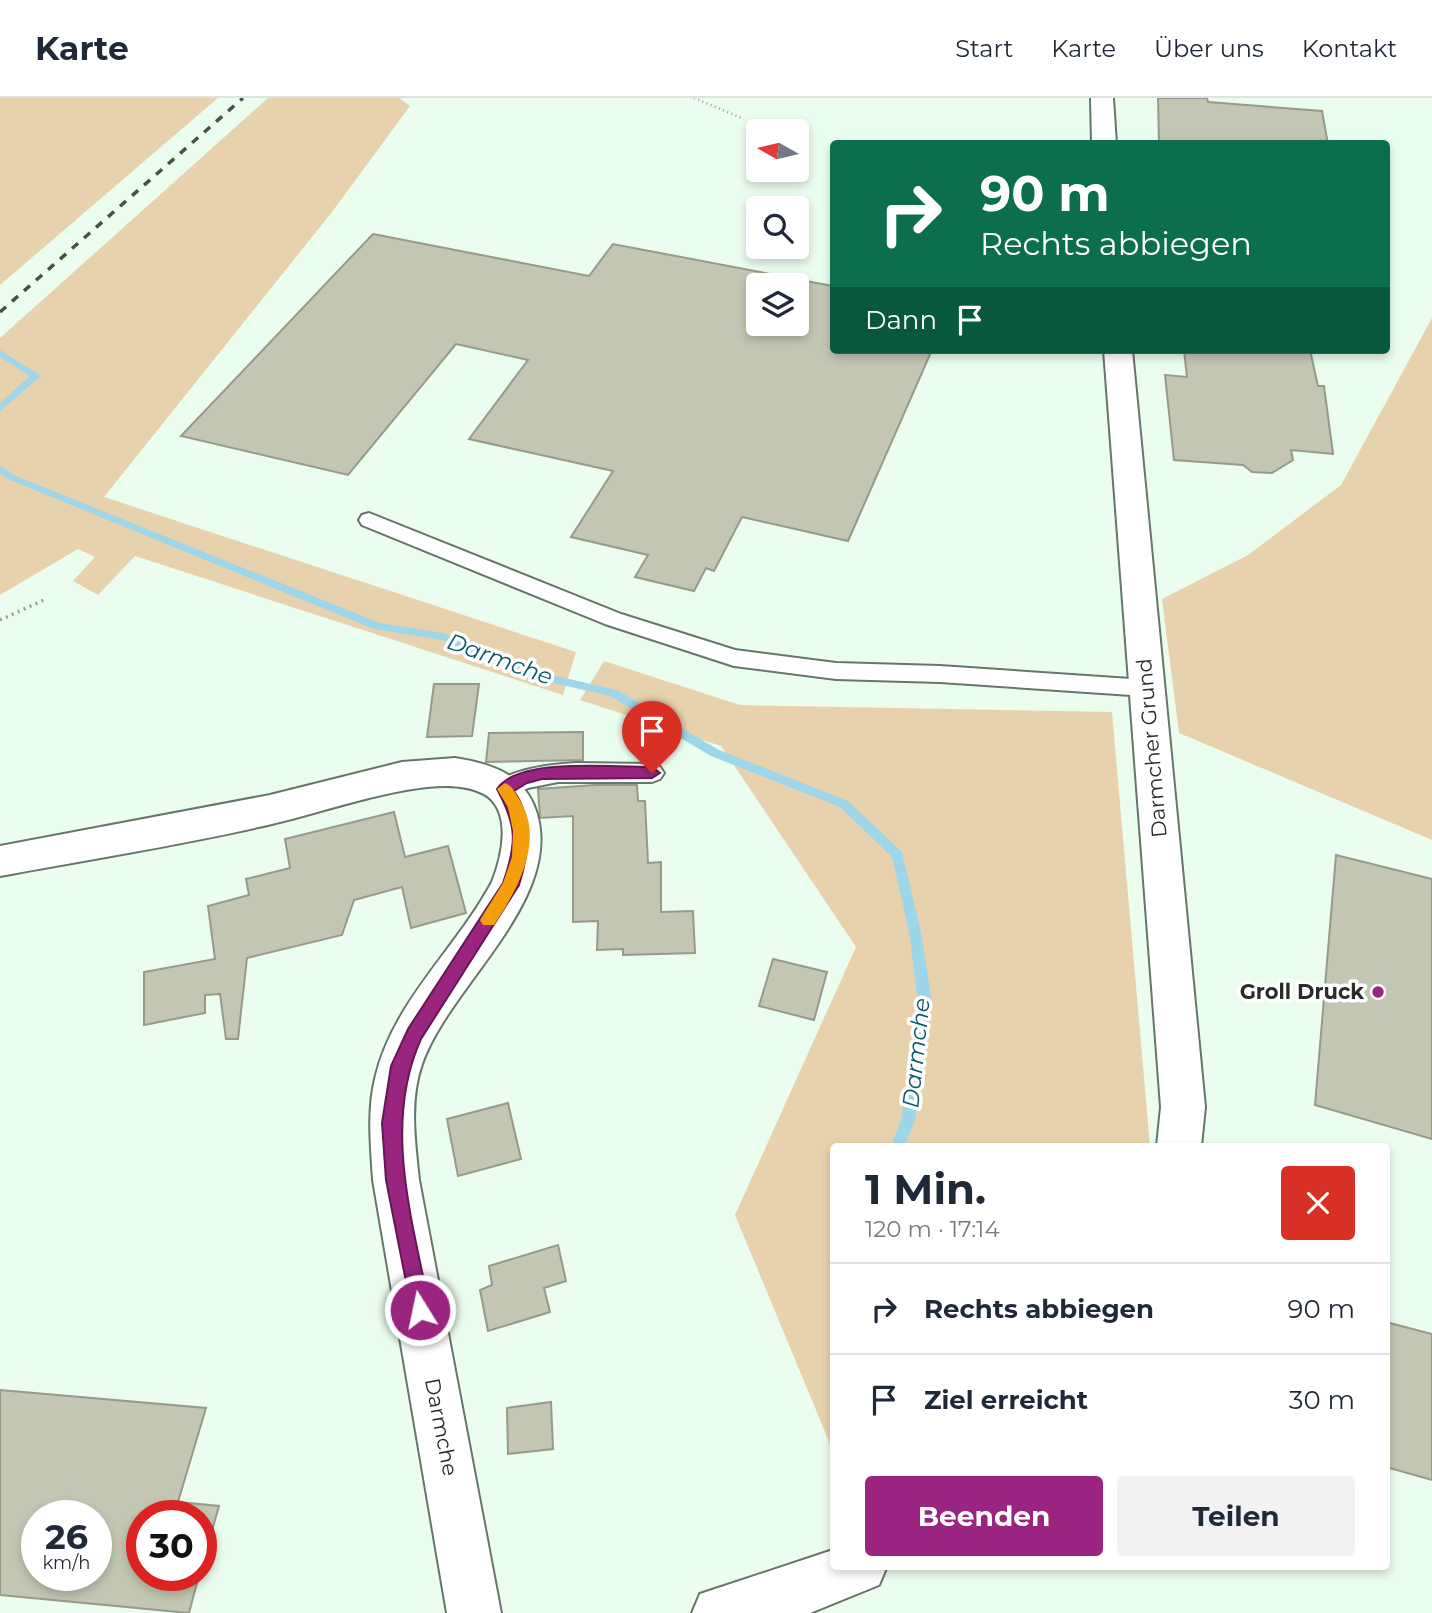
<!DOCTYPE html>
<html lang="de">
<head>
<meta charset="utf-8">
<style>
  :root { --surface:#fff; --page:#f2f2f3; --text:#1f2937; --muted:#747a83; --line:#e0e1e3; --accent:#992581 }
  body { margin:0; font-family:Montserrat,sans-serif; background:var(--page); color:var(--text); height:100vh; display:flex; flex-direction:column; font-size:26px; white-space:nowrap }
  * { box-sizing:border-box; margin:0 }
  p { font-size:23px; color:var(--muted) }
  .icon { flex:none; width:38px; height:38px; fill:none; stroke:currentColor; stroke-width:2; stroke-linecap:round; stroke-linejoin:round }
  .map { position:relative; flex:1; overflow:hidden }
  .side { position:absolute; left:830px; top:1045px; width:560px; height:427px; display:flex; flex-direction:column; background:var(--surface); border-radius:7px; box-shadow:0 4px 10px #0003 }
  .side>* { flex:none }
  .guide { position:absolute; left:830px; top:42px; width:560px; height:214px; border-radius:7px; box-shadow:0 4px 10px #0003; background:#0b6e4f; color:#fff; overflow:hidden }
  .needle { width:46px; rotate:278deg }
  .fabs { position:absolute; left:746px; top:21px; display:grid; gap:14px }
  .fabs a { display:grid; place-items:center; width:63px; height:63px; border-radius:7px; background:var(--surface); box-shadow:0 4px 10px #0003; font-size:35px }
  .speed { position:absolute; left:21px; top:1402px; display:flex; gap:14px; font-size:35px; font-weight:700; text-align:center }
  .speed>* { display:grid; place-content:center; width:91px; height:91px; border-radius:50%; background:var(--surface); box-shadow:0 4px 10px #0003; line-height:1 }
  .speed small { font-size:18px; font-weight:400 }
  .speed .limit { border:10px solid #d22; background:#fff; color:#111 }
  .pin { position:absolute; display:grid; place-items:center; width:60px; height:60px; color:#fff; margin:-72px -30px; border-radius:50% 50% 50% 0; rotate:-45deg; box-shadow:0 0 7px #0007 }
  .pin .icon { rotate:45deg }
  .me { position:absolute; width:77px; margin:-38px; rotate:350deg; stroke-linejoin:round; filter:drop-shadow(0 0 5px #0008) }
  .turn { display:flex; align-items:center; gap:24px; height:147px; padding:0 35px; font-size:32px }
  .turn .icon { width:91px; height:91px; stroke-width:2.5 }
  .turn b { display:block; font-size:49px; line-height:60px }
  .then { display:flex; align-items:center; height:66px; padding:0 35px; background:#0003; gap:14px; font-size:26px }
  .round { display:grid; place-items:center; flex:none; width:74px; height:74px; border-radius:7px; background:var(--page) }
  .headline { display:flex; align-items:center; justify-content:space-between; height:119px; padding:0 35px }
  h1 { font-size:42px; font-weight:700; line-height:52px }
  .button { display:flex; gap:14px; margin-top:auto; padding:14px 35px }
  .button a { flex:1; height:80px; border-radius:7px; background:var(--accent); color:#fff; font-size:28px; font-weight:700; line-height:80px; text-align:center }
  .button a+a { background:var(--page); color:var(--text) }
  ul { padding:0; list-style:none }
  li { display:flex; align-items:center; gap:21px; height:91px; padding:0 35px; border-top:2px solid var(--line) }
  li div { flex:1 }
  li b { display:block; font-size:26px }
  li em { font-style:normal }
  header { display:flex; align-items:center; gap:42px; box-sizing:border-box; height:98px; padding:0 35px; background:var(--surface); border-bottom:2px solid var(--line) }
  header strong { font-size:33px }
  nav { display:flex; gap:38px; margin-inline-start:auto; font-size:24px }
  .map>svg:first-child { display:block }
  .green { fill:#e8d2ad }
  .lines { fill:none; stroke-linecap:round; stroke-linejoin:round }
  .stream { fill:#9dd6e9; fill-rule:evenodd }
  .building { fill:#c2c6b2; stroke:#979a87; stroke-width:2; fill-rule:evenodd }
  .lane-casing { stroke:#667669; stroke-width:4 }
  .street-casing { stroke:#667669; stroke-width:4 }
  .path-far1 { stroke:#95a297; stroke-width:2.5; stroke-dasharray:1 3.5; stroke-linecap:butt }
  .path { stroke:#95a297; stroke-width:3.5; stroke-dasharray:2 4.5; stroke-linecap:butt }
  .lane { fill:#fff; fill-rule:evenodd }
  .street { fill:#fff; fill-rule:evenodd }
  .rail { stroke:#485049; stroke-width:3.5; stroke-dasharray:8 8; stroke-linecap:butt }
  .route { fill:#992581; stroke:#631854; stroke-width:2 }
  .slow { fill:#f59e0b }
  .poi-dot { fill:#992581; stroke:#fff; stroke-width:2.5 }
  .labels { text-anchor:middle; stroke-width:7; stroke-linejoin:round; paint-order:stroke }
  .street-label { font-size:21px; fill:#272d28; stroke:#fff }
  .poi-label { font-size:21px; font-weight:bold; fill:#272d28; stroke:#fff; text-anchor:end }
  .water-label { font-size:23px; font-style:italic; fill:#08586b; stroke:#fff }
</style>
</head>
<body>
<header>
<strong>Karte</strong>
<nav><a>Start</a><a>Karte</a><a>Über uns</a><a>Kontakt</a></nav>
</header>
<div class="map">
<svg width="1432" height="1515" viewBox="0 0 1432 1515">
  <rect width="100%" height="100%" fill="#ebfdee"/>
  <g class="green">
    <path d="M0,0H218L0,187Z"/>
    <path d="M268,0H399L410,8L332,114L104,399L576,554L563,597L135,458L98,497L73,483L95,459L78,451L0,497V240Z"/>
    <path d="M1432,220V742L1179,635L1162,501L1248,457L1341,387Z"/>
    <path d="M604,563L740,607L1112,614L1150,1048H833V1353L735,1117L856,849L721,648L580,602Z"/>
  </g>
  <g class="lines">
    <g class="stream">
      <path d="M0,252L41,278L0,313V305L30,278L0,259Z"/>
      <path d="M0,368L16,378L380,525L444,535L526,571L617,592L719,652L848,703L902,754L921,834L932,904L915,1022L905,1048H891L901,1022L918,904L909,834L892,759L840,709L711,658L610,598L519,577L442,542L374,531L10,382L0,376Z"/>
    </g>
  </g>
  <g class="building">
    <path d="M1158,0H1207L1208,4L1322,13L1328,46H1159Z"/>
    <path d="M373,136L589,178L613,146L833,188V252H932L848,443L742,419L714,473L706,470L694,493L635,479L648,457L571,439L613,373L469,341L528,262L456,246L348,377L181,338ZM758,187H796V226H758Z"/>
    <path d="M1184,252H1310L1318,288H1324L1333,356L1291,352L1293,362L1272,375L1252,374L1243,367L1174,362L1165,277L1187,279Z"/>
    <path d="M434,586H479L472,638L427,639Z"/>
    <path d="M583,634V662L486,664L489,635Z"/>
    <path d="M595,687H637L638,703H645L648,765L661,764V814L693,813L695,855L623,857V851L597,852L598,823L573,824V718L540,720L538,691Z"/>
    <path d="M394,714L405,759L448,748L466,815L411,830L402,789L354,802L342,837L247,860L238,941H226L220,896L205,897V915L144,927V874L215,861L208,808L249,797L246,781L290,770L285,741Z"/>
    <path d="M1336,757L1432,781V1041L1315,1007Z"/>
    <path d="M773,861L827,874L814,922L759,908Z"/>
    <path d="M508,1005L521,1061L458,1078L447,1021Z"/>
    <path d="M558,1147L566,1183L544,1190L550,1214L488,1233L480,1192L492,1187L489,1168Z"/>
    <path d="M1386,1224L1432,1236V1382L1386,1369Z"/>
    <path d="M0,1292L206,1310L178,1404L219,1408L201,1471V1418H142V1477H199L189,1515L0,1497ZM37,1418H96V1477H37Z"/>
    <path d="M551,1304L553,1351L508,1356L507,1310Z"/>
  </g>
  <g class="lines">
    <defs>
      <g id="lane">
        <path d="M369,415L621,516L735,552L836,565L940,568L1146,582L1154,584L1157,590L1154,596L1146,598L940,584L836,581L734,568L605,526L362,427L359,422L362,417Z"/>
        <path d="M576,665L652,666L660,669L664,675L660,681L652,684H558L528,690L504,700L496,697L492,691C503,671 555,666 576,665Z"/>
      </g>
      <g id="street">
        <path d="M1091,0H1113L1116,46H1092Z"/>
        <path d="M1104,252H1132L1205,1009L1201,1048H1157L1161,1009Z"/>
        <path d="M455,660C492,666 525,676 537,716C562,804 449,888 422,966C409,1003 415,1044 419,1082L501,1515H447L373,1082C371,1049 367,1014 375,981C392,905 456,851 492,784C502,759 513,713 484,696C467,687 446,687 427,689C374,695 323,714 272,726C182,747 91,761 0,778V748L270,697L402,664Z"/>
        <path d="M833,1452V1468H887L879,1487L810,1515H692L700,1496Z"/>
      </g>
    </defs>
    <use href="#lane" class="lane-casing"/>
    <use href="#street" class="street-casing"/>
    <path class="path-far1" d="M694,0L744,21"/>
    <path class="path" d="M0,522L46,501"/>
    <use href="#lane" class="lane"/>
    <use href="#street" class="street"/>
    <path class="rail" d="M0,214L243,0"/>
  </g>
  <path class="route" d="M652,669L660,675L652,680L542,681L527,685L514,693C534,723 529,754 519,787L421,941C382,1027 413,1124 430,1212L427,1219L420,1222L413,1219L386,1082L382,1025L391,968L408,931L503,785C517,745 517,728 497,691C517,659 617,669 652,669Z"/>
  <path class="slow" d="M505,685C512,688 515,694 519,701C546,742 517,792 494,827H483L480,822L503,785L512,759L513,733L508,709L497,691Z"/>
  <circle class="poi-dot" cx="1378" cy="894" r="7"/>
  <g class="labels">
    <g class="street-label">
      <text transform="translate(1152 650) rotate(-95)" y="7">Darmcher Grund</text>
      <text transform="translate(441 1329) rotate(79)" y="7">Darmche</text>
    </g>
    <g class="poi-label">
      <text x="1364" y="901">Groll Druck</text>
    </g>
    <g class="water-label">
      <text transform="translate(500 561) rotate(20)" y="8">Darmche</text>
      <text transform="translate(916 955) rotate(-84)" y="8">Darmche</text>
    </g>
  </g>
</svg>
<div class="fabs">
<a><svg class="needle" viewBox="-14 -14 28 28"><path d="M0-13l5 13h-10z" fill="#e53935"/><path d="M0 13l5-13h-10z" fill="#747a83"/></svg></a>
<a><svg class="icon" aria-label="search" viewBox="0 0 24 24"><circle cx="10" cy="10" r="6"/><path d="M15 15l6 6"/></svg></a>
<a><svg class="icon" aria-label="layers" viewBox="0 0 24 24"><path d="M12 4l9 5-9 5-9-5zM3 14l9 5 9-5"/></svg></a>
</div>
<div class="speed"><div>26<small>km/h</small></div><div class="limit">30</div></div>
<div class="pin" style="left:652px;top:675px;background:#d93025"><svg class="icon" aria-label="arrive" viewBox="0 0 24 24"><path d="M6 21V4h12l-3 4 3 4H6"/></svg></div>
<svg class="me" style="left:420px;top:1212px" viewBox="-20 -20 40 40"><circle r="17" fill="#992581" stroke="#fff" stroke-width="3"/><path d="M0-11L8 9 0 5-8 9z" fill="#fff"/></svg>
<div class="guide">
<div class="turn"><svg class="icon" aria-label="right" viewBox="0 0 24 24"><path d="M7 20v-9h11M14 6l5 5-5 5"/></svg><div><b>90 m</b>Rechts abbiegen</div></div>
<div class="then">Dann<svg class="icon" aria-label="arrive" viewBox="0 0 24 24"><path d="M6 21V4h12l-3 4 3 4H6"/></svg></div>
</div>
<section class="side">
<div class="headline"><div><h1>1 Min.</h1><p>120 m · 17:14</p></div><a class="round" style="background:#d93025;color:#fff"><svg class="icon" aria-label="close" viewBox="0 0 24 24"><path d="M6 6l12 12M18 6L6 18"/></svg></a></div>
<ul>
<li><svg class="icon" aria-label="right" viewBox="0 0 24 24"><path d="M7 20v-9h11M14 6l5 5-5 5"/></svg><div><b>Rechts abbiegen</b></div><em>90 m</em></li>
<li><svg class="icon" aria-label="arrive" viewBox="0 0 24 24"><path d="M6 21V4h12l-3 4 3 4H6"/></svg><div><b>Ziel erreicht</b></div><em>30 m</em></li>
</ul>
<div class="button"><a>Beenden</a><a>Teilen</a></div>
</section>
</div>
</body>
</html>
